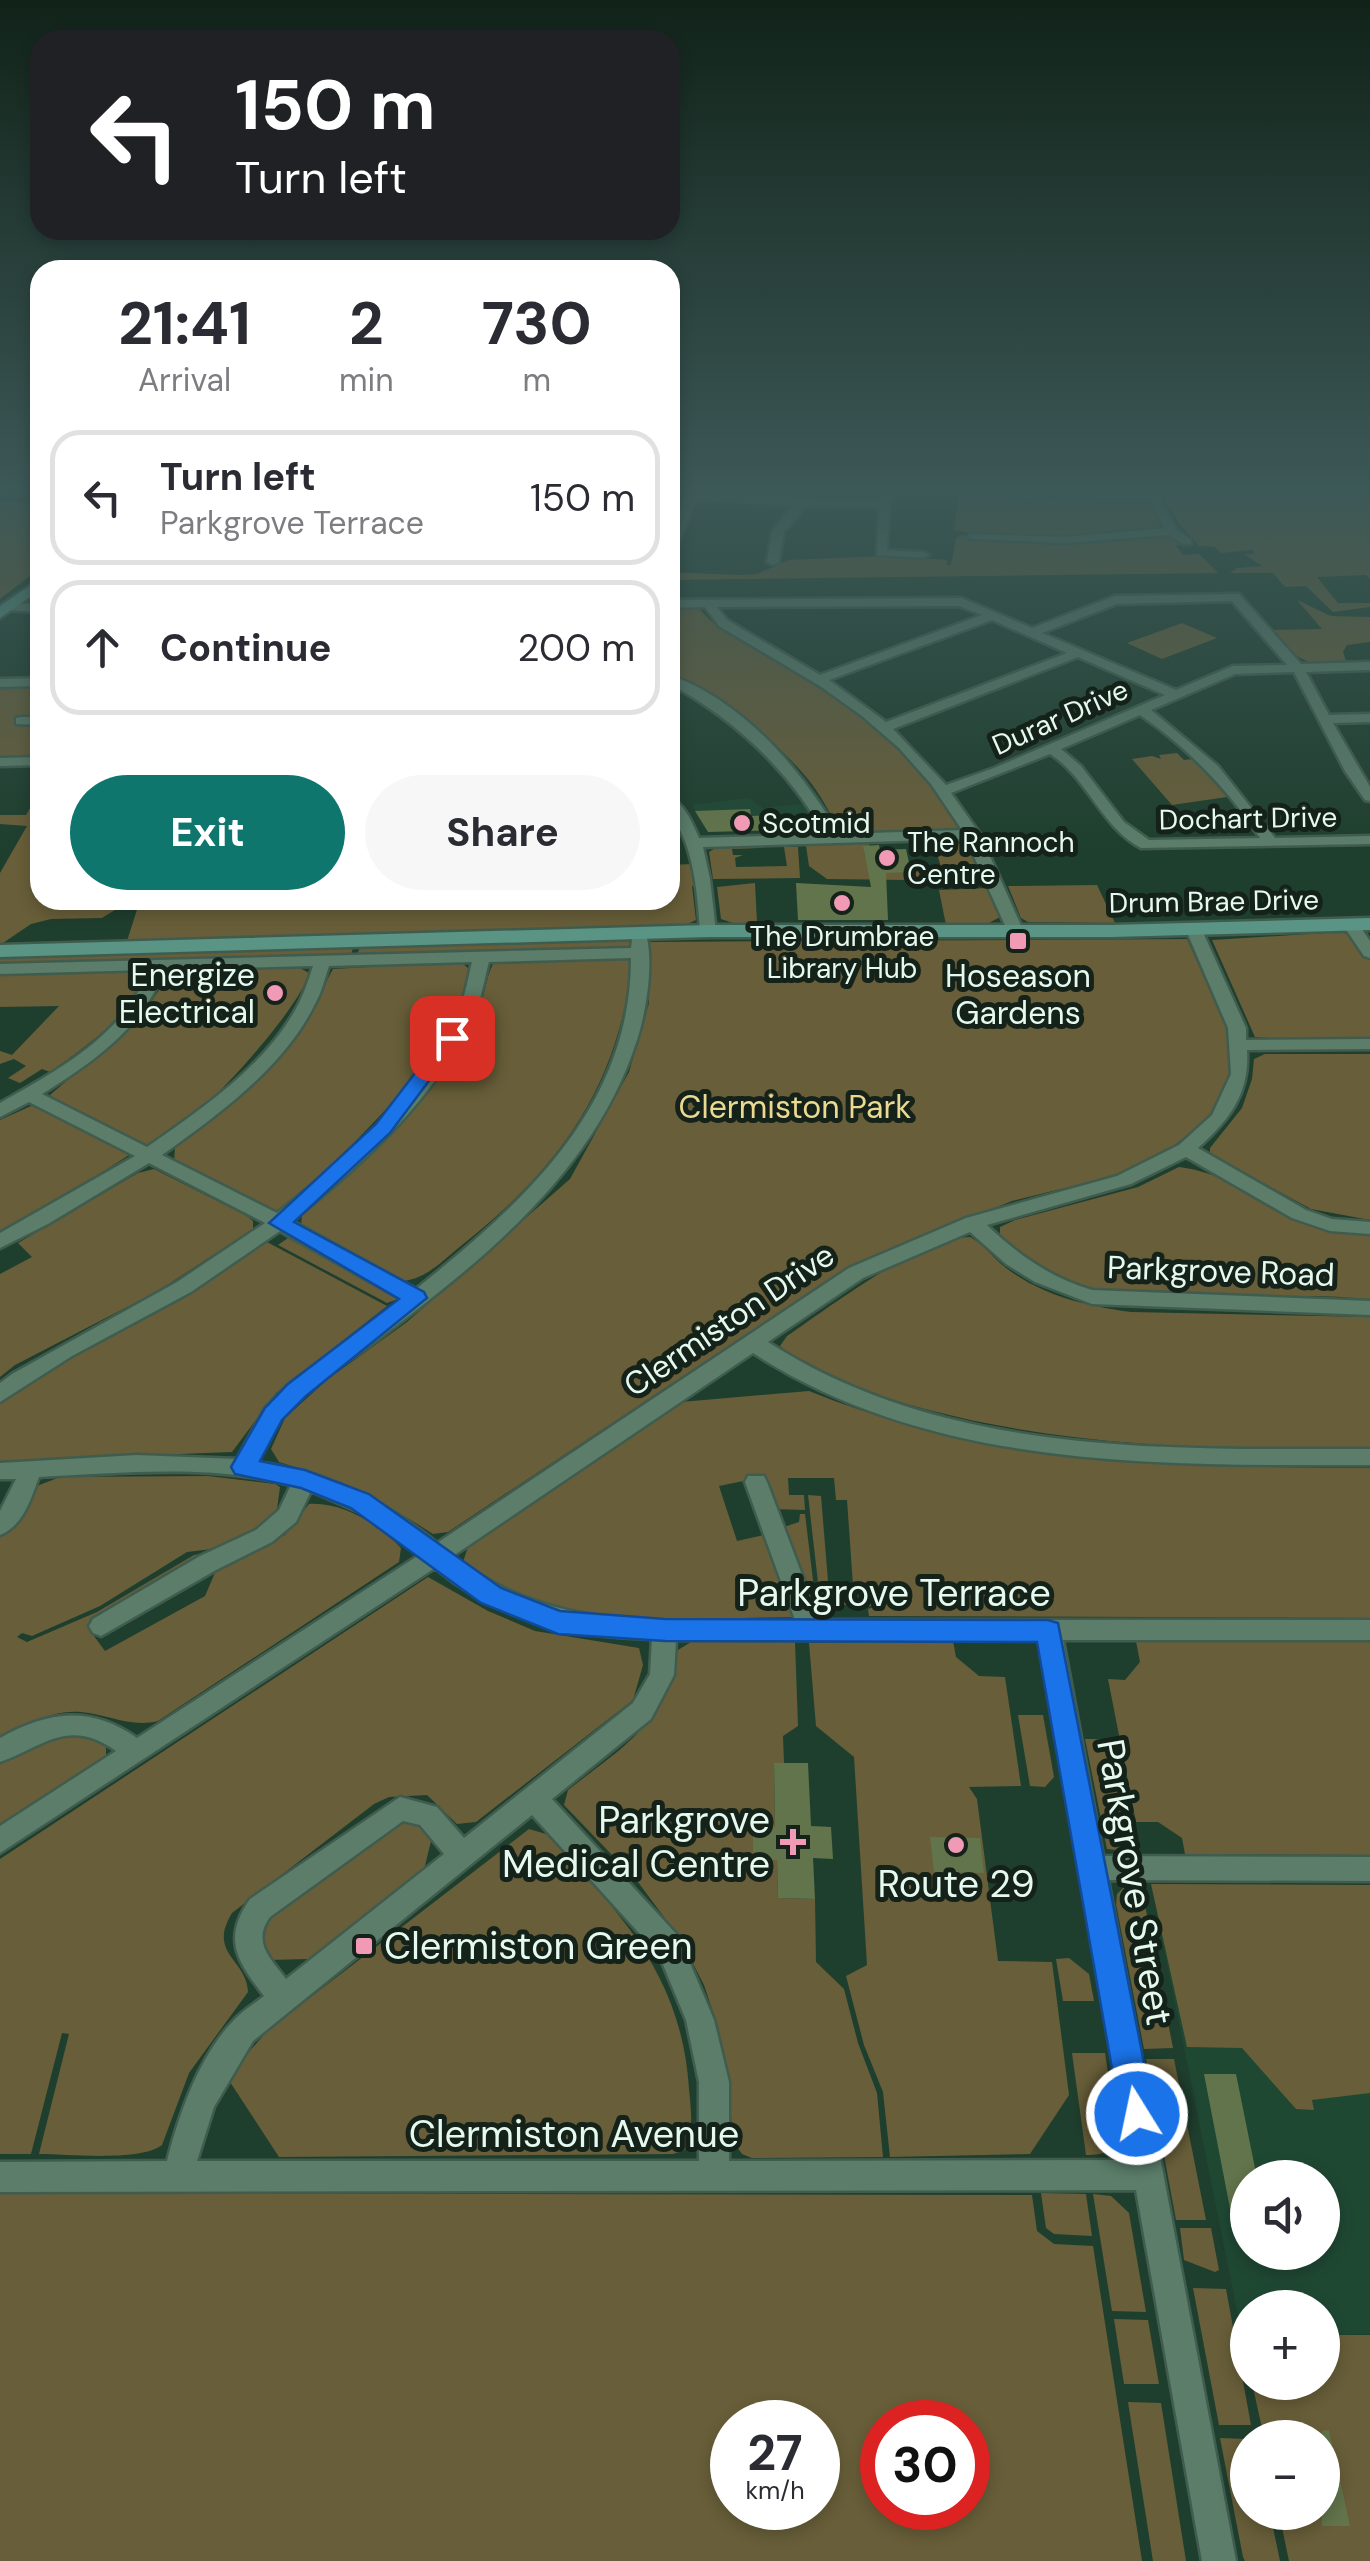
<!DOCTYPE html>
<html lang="en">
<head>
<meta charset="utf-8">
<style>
  :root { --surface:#fff; --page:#f7f7f7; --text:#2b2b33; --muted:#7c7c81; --line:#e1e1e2; --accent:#0f766e }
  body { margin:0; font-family:"DM Sans",sans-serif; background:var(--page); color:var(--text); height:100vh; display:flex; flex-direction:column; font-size:38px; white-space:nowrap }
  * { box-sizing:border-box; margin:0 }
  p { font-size:32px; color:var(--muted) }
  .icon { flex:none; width:55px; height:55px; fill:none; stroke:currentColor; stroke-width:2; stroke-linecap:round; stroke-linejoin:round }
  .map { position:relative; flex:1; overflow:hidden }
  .details { position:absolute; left:30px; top:260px; width:650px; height:650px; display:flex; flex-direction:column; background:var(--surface); border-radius:30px; box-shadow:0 5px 15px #0003 }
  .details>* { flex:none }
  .top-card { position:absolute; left:30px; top:30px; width:650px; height:210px; border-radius:30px; box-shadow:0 5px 15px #0003; background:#202124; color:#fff; overflow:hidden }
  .fabs { position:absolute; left:1230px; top:2160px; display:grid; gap:20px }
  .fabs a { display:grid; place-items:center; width:110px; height:110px; border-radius:50%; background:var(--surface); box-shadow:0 5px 15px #0003; font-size:50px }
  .speed { position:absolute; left:710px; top:2400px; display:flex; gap:20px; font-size:50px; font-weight:700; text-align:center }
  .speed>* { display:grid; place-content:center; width:130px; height:130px; border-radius:50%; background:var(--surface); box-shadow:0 5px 15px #0003; line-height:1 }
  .speed small { font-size:25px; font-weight:400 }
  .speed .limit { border:15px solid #d22; background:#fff; color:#111 }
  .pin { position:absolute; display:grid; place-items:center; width:85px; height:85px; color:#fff; margin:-42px; border-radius:20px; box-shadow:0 5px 15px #0006 }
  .me { position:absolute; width:110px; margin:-55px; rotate:350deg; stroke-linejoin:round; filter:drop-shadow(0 0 8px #0008) }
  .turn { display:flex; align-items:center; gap:35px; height:210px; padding:0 40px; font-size:45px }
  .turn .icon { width:130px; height:130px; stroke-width:2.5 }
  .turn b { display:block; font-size:70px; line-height:85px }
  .eta { display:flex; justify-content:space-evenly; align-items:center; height:170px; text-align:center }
  .eta b { font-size:60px; font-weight:700; line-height:70px }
  .action { display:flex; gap:20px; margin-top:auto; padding:20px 40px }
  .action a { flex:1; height:115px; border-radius:60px; background:var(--accent); color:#fff; font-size:40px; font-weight:700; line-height:115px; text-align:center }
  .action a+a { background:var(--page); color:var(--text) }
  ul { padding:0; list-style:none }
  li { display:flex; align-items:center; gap:30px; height:135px; margin:0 20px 15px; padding:0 20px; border:5px solid var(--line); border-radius:30px }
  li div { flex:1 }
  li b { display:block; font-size:38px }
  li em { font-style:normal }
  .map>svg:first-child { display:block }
  .built { fill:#1f4833; fill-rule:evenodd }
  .green { fill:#685e39; fill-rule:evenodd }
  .building { fill:#62744b }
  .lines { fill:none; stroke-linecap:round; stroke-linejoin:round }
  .street-casing { stroke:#405c4e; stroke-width:5 }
  .secondary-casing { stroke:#405c4e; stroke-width:5 }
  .street { fill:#5b7d6a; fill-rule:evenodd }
  .secondary { fill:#599485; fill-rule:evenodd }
  .route { fill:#1a73e8; stroke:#114b97; stroke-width:2.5 }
  .poi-dot { fill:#f09ab6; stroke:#14221a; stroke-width:4 }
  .labels { text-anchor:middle; stroke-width:10; stroke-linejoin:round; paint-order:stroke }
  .far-street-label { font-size:28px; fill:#e6f9ee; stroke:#14221a }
  .far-poi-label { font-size:28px; fill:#e6f9ee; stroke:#14221a; text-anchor:start }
  .poi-label { font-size:32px; fill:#e6f9ee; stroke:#14221a; text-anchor:end }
  .park-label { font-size:32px; fill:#ecd991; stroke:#14221a }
  .street-label { font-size:32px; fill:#e6f9ee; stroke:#14221a }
  .near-street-label { font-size:38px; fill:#e6f9ee; stroke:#14221a }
  .near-poi-label { font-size:38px; fill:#e6f9ee; stroke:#14221a; text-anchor:end }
</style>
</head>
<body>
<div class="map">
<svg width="1370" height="2561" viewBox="0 0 1370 2561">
  <rect width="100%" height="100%" fill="#1f3f2e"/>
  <g class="built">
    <path d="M749,798L763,808L808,803L816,826L810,830L708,832L692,805Z"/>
    <path d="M1151,1884L1370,1885V2334L1323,2335L1322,2308H1248L1247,2335H1242ZM1248,2178H1322V2252H1248Z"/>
  </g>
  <g class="green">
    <path d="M701,487H845L842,501L701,495Z"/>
    <path d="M966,487H1144V490L1053,499Z"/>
    <path d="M1157,487H1370V579L1366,575L1317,577L1338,603H1370V607L1333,612L1306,586L1285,587L1273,573H1230L1237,568L1262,566L1244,554H1255L1252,550L1221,553L1215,547L1199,546L1180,525Z"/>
    <path d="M959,493L1052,504L1143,500L1150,502L1166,526L1164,529L1073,538L971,533L954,530Z"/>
    <path d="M0,502H40V568L0,599Z"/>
    <path d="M962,535L1000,541L1072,543L1170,536L1182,544L1176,546L1183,555L1199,554L1218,573L670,580V572L739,575L757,574L789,560L884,556L947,560V565H951L956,538Z"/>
    <path d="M1297,600L1331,616L1370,617V642L1347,645L1343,652L1346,661C1307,671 1294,656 1270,630L1322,629Z"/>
    <path d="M670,607L700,609C721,636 761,648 791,665C841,694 944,771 960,828L859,835L842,831C829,814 821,794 807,778C769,733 722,700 670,673Z"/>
    <path d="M1182,623L1217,638L1162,659L1127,643Z"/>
    <path d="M0,686H40V717H23L40,723V757L0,758Z"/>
    <path d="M1177,753L1184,760L1193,759L1227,797L1172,805L1132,759L1152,756L1161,759L1159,755Z"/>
    <path d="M40,802V900H131L102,918L51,919L31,924L0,945V873L27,826L0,824V815H26L33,803Z"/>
    <path d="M868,842L871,850L864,851L869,873L942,870L935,848H924L921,842L953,841L970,847L987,881L827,879L809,866L806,846Z"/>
    <path d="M754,845L759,848L732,849L733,855H743L735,858L736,867L787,866L784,847H798L800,878L713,879L709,852L717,847Z"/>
    <path d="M692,864L696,885L692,886L696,920L683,926L127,941L140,900H670V865Z"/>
    <path d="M755,883L757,923H733L721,919L717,887Z"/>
    <path d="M1097,885L1115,923L1028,922L1021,918L1008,886Z"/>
    <path d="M989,888L1000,917L985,925H946L939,890Z"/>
    <path d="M1340,932L1347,934L1358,951L1370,959V1039L1311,1041L1255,1037L1212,940Z"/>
    <path d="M1187,939L1228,1030L1233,1077L1213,1114L1175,1145L1118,1175L1012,1201L849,1266L448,1532L433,1534C383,1501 336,1479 279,1462L271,1449L285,1418L328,1379L407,1322L570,1179L629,1072L649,1003V942Z"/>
    <path d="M627,940L632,945L622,948L357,955L360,947Z"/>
    <path d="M353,948L351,955L0,964V957Z"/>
    <path d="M629,959L632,964C617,1089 559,1168 462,1245C442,1261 424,1282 397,1281L301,1226L302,1215C372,1160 433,1093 476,1015C485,999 485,979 493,964Z"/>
    <path d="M461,962L470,970C464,1044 336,1164 280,1210L268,1211L174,1161L175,1148C224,1108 279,1065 313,1011C322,997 325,982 333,969Z"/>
    <path d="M296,966L309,973C301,1009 181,1144 146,1145C132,1146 61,1106 50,1095L139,1019L173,970Z"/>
    <path d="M131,970L139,971L145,977C128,1018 85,1047 50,1072L42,1069L20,1083L8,1078L26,1066L14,1059L0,1064V1051L12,1055L59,1006L0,1007V975Z"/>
    <path d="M1265,1054H1370V1220L1311,1209L1210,1154V1148L1242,1108L1252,1079L1254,1059Z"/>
    <path d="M31,1106L42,1108L129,1155L50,1206L0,1231V1120Z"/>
    <path d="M1179,1167C1247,1175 1298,1235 1370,1234V1300C1255,1283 1087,1332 1000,1236V1227L1015,1220L1138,1187Z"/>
    <path d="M154,1169L247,1216L253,1221V1229L158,1291L15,1365L0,1377V1274L32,1257L18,1243L138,1173Z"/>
    <path d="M970,1237C984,1244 993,1258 1006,1268C1043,1296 1086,1306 1131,1312L1370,1317V1449C1219,1450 1072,1448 925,1409C873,1395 822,1381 780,1346L787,1336C830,1307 919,1238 970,1237Z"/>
    <path d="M288,1238L396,1294L398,1299L387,1303L278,1245Z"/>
    <path d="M267,1242L387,1306L276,1393L232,1452L0,1461V1403L21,1385L185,1295Z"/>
    <path d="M809,1391C989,1464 1179,1467 1370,1468V1618L869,1616L868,1609L890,1602L888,1586L853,1585L847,1500H836L834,1478H788L789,1495H804L805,1510L772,1509L758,1478L719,1486L737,1541L768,1534L798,1617C687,1617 556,1636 463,1562L468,1547L681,1402Z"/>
    <path d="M208,1476L275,1484L280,1487L277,1509L260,1526L212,1549L187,1552L100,1606L32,1636L22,1633L17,1637L27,1642L97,1612L194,1555L208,1553L88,1628L105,1651L205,1596L217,1568L285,1535L309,1504C343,1502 378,1524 401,1548L399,1562L158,1721C131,1728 107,1714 81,1712C51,1709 24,1726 0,1741V1536L22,1517L37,1486L60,1477Z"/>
    <path d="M808,1495L821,1496L828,1581L839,1582L840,1602H881L873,1606L812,1604L819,1591Z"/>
    <path d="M800,1514H805L814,1588L811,1597L805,1598L781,1528L799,1522Z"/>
    <path d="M428,1577L488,1611L535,1631L639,1648L643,1665L633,1700L476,1822L457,1824L427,1795L389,1797L374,1804L232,1913C207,1954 247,1959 248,1992L189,2073L162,2145C140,2162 68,2154 39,2154L69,2034L62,2033L31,2154H0V1859Z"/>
    <path d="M1370,1640V1855L1185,1854L1182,1838L1158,1822H1136L1108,1679L1125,1680L1140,1662L1136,1641Z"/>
    <path d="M953,1641L956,1657L979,1676L1005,1677L1021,1786L969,1787L977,1799L998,1961L1052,1962L1069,2095L1030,2154L890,2157L883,2092L864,2045L846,1976L867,1965L854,1757L816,1726L809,1643Z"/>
    <path d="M691,1642H795L798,1726L783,1736L784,1763H774L775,1827H753L777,1860L778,1898L815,1899L816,1962L844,1989L858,2043L877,2093L883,2157L752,2158L742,2154L733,2141L727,2066L718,2027L704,1985L681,1940L638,1882L564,1805L568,1790C623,1747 666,1724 678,1650Z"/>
    <path d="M1018,1715H1043L1054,1777L1045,1787L1030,1786Z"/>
    <path d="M57,1734L94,1737L106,1743V1755L98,1765L0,1830V1763L30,1744Z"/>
    <path d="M1085,1739H1114L1135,1852L1107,1849Z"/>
    <path d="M404,1822H417L432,1837L423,1874L308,1959L269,1960L259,1939L271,1913L385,1828Z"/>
    <path d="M529,1829L546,1834C620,1912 682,1976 689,2089C691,2110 694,2131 685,2150L673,2154L279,2157L230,2082L242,2060L268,2030Z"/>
    <path d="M1151,1884L1370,1885V2093L1312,2100L1314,2110L1296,2109L1242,2048L1187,2047Z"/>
    <path d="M1141,1885L1173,2048L1144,2049L1116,1904L1117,1894L1125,1886Z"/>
    <path d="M1069,1958L1089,1974L1094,2001H1063L1056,1959Z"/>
    <path d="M1072,2053H1105L1117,2133C1114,2152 1104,2155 1086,2155Z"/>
    <path d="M1146,2059H1174L1206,2220H1176Z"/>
    <path d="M0,2193L1032,2195L1037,2231L1054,2244L1093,2246L1142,2561H0ZM818,2422V2508H732V2422ZM968,2422V2508H882V2422Z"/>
    <path d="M1041,2193L1086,2194L1092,2236L1054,2234L1046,2228Z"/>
    <path d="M1093,2194L1111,2196L1129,2213L1146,2312L1112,2311Z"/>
    <path d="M1180,2228H1211L1219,2270L1215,2272L1184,2260Z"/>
    <path d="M1193,2288L1226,2289L1251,2425H1219Z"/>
    <path d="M1114,2319L1148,2320L1159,2384H1124Z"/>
    <path d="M1323,2335H1370V2561H1289L1279,2513L1322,2512V2438L1264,2437L1252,2383L1322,2382Z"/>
    <path d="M1128,2402L1161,2403L1186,2561H1153Z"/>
    <path d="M1220,2438L1247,2439L1248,2512L1270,2513L1280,2561H1245L1243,2557Z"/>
  </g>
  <g class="building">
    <path d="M750,809L751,816L779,815L782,830L708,832L695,811Z"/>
    <path d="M879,845L880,850L906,849L911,872L886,873L888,920H798L796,883L871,887L863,846Z"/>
    <path d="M774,1763H808L811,1826L831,1827L833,1859L813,1858L815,1899L778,1898L777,1860H753V1826L775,1827Z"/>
    <path d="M930,1837L980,1838L984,1873L934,1872Z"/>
    <path d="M1204,2074H1236L1257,2178H1248V2229H1234Z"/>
    <path d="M1329,2430L1350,2526H1322V2431Z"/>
  </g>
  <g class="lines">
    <defs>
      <g id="street">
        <path d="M690,487H700L698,493L881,501L886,487H896L890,504L887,550L923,552L929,555L923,558L877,555L879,507L803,506L800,514L784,532L779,562L773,565L767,562L772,531L792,506L696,499L676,550L670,553V536Z"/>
        <path d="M1144,487H1154L1176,529L1191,540V544H1183L1169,535L1066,543L973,539L969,538V534L1066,537L1164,528L1150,500L1052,504L961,492L966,489L1052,498L1147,494Z"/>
        <path d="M1239,594L1301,664L1370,662V670L1306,672L1329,715L1370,714V722L1333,723L1370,787V801L1365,800L1345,771L1294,672L1235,674L1151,710L1218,766L1275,838L1370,836V844L1141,848C1100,826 1088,778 1050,754L951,793L980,834L1024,932L1022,935H1010L1008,932L966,839L703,847L710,879L716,931L708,936L700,931C698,904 696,876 688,850C683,831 670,816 670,797C684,803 693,824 699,838L825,834C787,769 736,720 670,684V675C743,701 801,769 839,834L962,830L931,784L899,748L862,716L820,686L719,626L705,607L670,608V600L961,598L1032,628L1115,596ZM1232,601L1287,665L1233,666L1176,690L1042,633L1117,604ZM959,606L982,615L820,675L727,620L717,607ZM992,620L1067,653L886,722L829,680ZM1078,657L1165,695L994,768L946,785L893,729ZM1140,715C1188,748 1228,789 1260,838L1149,840L1124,822L1081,766L1061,749Z"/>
        <path d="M7,603L40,604V612L3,610V604Z"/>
        <path d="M40,678V686L0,687V679Z"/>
        <path d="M21,717H40V725L16,724V718Z"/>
        <path d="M40,757V765L0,766V758Z"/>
        <path d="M1351,920L1357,922L1370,941V958L1364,956L1343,925Z"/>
        <path d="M1194,925L1202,930L1246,1028V1040L1370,1039V1049L1247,1050C1250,1094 1229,1120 1198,1148L1306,1210L1332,1219L1370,1222V1234L1330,1231L1292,1218L1186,1157L1131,1184L987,1225C1018,1255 1051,1278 1092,1290L1370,1301V1315L1092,1304L1035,1282L1006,1264L970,1232L863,1278L768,1342C947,1457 1165,1449 1370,1449V1465C1160,1465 935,1471 753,1353L453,1556C553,1636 675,1620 795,1620L745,1482L748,1476H764L767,1482L819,1620H1370V1640H1063L1103,1856L1370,1857V1881L1108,1880L1236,2561H1202L1136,2190L0,2192V2162L167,2161C179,2114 199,2056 234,2020C242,2011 254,2004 264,1996C237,1961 222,1939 250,1899L400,1797L437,1807L464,1838L633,1703L650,1674L652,1639C572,1637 499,1621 435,1568L0,1853V1826L116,1751C69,1717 44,1746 0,1762V1738C47,1711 91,1705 137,1738L419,1555L366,1515L311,1491L296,1522L272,1542L216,1570L101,1636L93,1633L89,1626L93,1619L200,1556L256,1530L279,1510L291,1485C209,1464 123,1473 39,1477C31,1499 23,1526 0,1535V1511L16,1479H0V1463L137,1455L237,1459L265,1408L289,1384L403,1300L280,1231L191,1292L72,1356L0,1402V1383L12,1374L177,1282L265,1223L149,1163L48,1224L0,1248V1233L135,1156L29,1102L0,1117V1103C56,1071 125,1035 148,970L0,974V964L631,948L633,931H645C655,960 646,1014 636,1043C595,1169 487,1257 385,1334C350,1362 306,1384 279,1421C271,1434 264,1448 257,1462C326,1471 384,1500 437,1543L849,1268L966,1218L1117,1176L1179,1145L1212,1115L1231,1074L1228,1028L1186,930ZM631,958C631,1107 524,1202 416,1289L292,1221C364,1163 442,1094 477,1006C483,992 485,976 489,962ZM472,962C468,977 466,993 460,1007C424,1092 348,1157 277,1213L162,1155C218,1115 285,1067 316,1002C322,991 325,978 329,966ZM313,966C309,978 305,991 299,1003C268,1064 202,1109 147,1147L42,1094C92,1063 144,1027 164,970ZM676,1640H1039L1131,2160L729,2161V2082L714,2020L679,1937L552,1799L651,1719L674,1675ZM532,1815L659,1955L686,2020L699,2082V2161H197L214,2107L253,2041ZM403,1821L420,1825L444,1854L286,1979C270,1958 252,1942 270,1917Z"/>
      </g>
      <g id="secondary">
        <path d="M40,579V590L0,618V606Z"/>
        <path d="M1370,918V930L1111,937H708L0,957V945L708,925H1111Z"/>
      </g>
    </defs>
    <use href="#street" class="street-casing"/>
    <use href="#secondary" class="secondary-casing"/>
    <use href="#street" class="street"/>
    <use href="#secondary" class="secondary"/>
  </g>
  <linearGradient id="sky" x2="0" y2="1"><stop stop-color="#112319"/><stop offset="0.58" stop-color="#3c5857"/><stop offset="1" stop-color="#3c5857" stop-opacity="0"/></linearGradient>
  <rect width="1370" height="845" fill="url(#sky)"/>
  <path class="route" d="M452,1032L461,1038L390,1133L294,1222L424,1292L427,1298L306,1396L282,1420L260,1461L305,1470L369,1494L501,1588L560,1611L665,1619L1048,1620L1058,1623L1154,2114L1149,2126L1137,2131L1125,2126L1120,2114L1037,1642L665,1641L558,1634L481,1603L351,1508L301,1488L235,1474L231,1467L265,1408L288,1384L399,1299L269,1223L376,1124L445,1034Z"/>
  <g class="poi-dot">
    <circle cx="742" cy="823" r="10"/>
    <circle cx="887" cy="858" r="10"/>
    <circle cx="842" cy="903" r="10"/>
    <rect x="1008" y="931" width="20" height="20" rx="5"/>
    <circle cx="275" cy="993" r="10"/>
    <path d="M788 1827h10v10h10v10h-10v10h-10v-10h-10v-10h10z"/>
    <circle cx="956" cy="1845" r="10"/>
    <rect x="354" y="1936" width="20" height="20" rx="5"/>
  </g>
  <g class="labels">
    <g class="far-street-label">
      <text transform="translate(1060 717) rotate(-24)" y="10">Durar Drive</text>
      <text transform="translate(1248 818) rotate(-1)" y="10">Dochart Drive</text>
      <text transform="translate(1214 901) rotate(-1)" y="10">Drum Brae Drive</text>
    </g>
    <g class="far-poi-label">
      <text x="762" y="833">Scotmid</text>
      <text x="907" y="852">The Rannoch<tspan x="907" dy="32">Centre</tspan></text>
      <text x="842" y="946" text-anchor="middle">The Drumbrae<tspan x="842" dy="32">Library Hub</tspan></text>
    </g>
    <g class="poi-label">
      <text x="255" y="986">Energize<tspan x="255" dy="37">Electrical</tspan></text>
      <text x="1018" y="987" text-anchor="middle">Hoseason<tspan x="1018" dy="37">Gardens</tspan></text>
    </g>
    <g class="park-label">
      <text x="795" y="1118">Clermiston Park</text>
    </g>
    <g class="street-label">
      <text transform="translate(1221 1271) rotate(2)" y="11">Parkgrove Road</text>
      <text transform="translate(729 1320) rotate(-34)" y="11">Clermiston Drive</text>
    </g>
    <g class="near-street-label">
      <text x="894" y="1606">Parkgrove Terrace</text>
      <text transform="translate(1135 1882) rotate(80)" y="13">Parkgrove Street</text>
      <text x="574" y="2147">Clermiston Avenue</text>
    </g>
    <g class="near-poi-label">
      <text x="770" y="1833">Parkgrove<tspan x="770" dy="44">Medical Centre</tspan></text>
      <text x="956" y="1897" text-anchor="middle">Route 29</text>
      <text x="384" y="1959" text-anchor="start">Clermiston Green</text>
    </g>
  </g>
</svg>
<div class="fabs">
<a><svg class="icon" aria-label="sound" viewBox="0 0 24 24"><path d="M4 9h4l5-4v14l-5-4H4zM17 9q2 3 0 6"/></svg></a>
<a>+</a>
<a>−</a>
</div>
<div class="speed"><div>27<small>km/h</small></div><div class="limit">30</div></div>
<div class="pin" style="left:452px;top:1038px;background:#d93025"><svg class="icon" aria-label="arrive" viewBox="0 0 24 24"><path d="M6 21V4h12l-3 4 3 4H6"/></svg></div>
<svg class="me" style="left:1137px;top:2114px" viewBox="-20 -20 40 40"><circle r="17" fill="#1a73e8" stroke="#fff" stroke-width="3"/><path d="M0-11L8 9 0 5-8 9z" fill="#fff"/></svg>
<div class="top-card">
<div class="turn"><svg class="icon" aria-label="left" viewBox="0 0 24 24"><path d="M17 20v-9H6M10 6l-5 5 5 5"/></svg><div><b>150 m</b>Turn left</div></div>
</div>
<section class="details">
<div class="eta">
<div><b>21:41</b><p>Arrival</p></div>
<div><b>2</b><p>min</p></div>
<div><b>730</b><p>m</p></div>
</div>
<ul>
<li><svg class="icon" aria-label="left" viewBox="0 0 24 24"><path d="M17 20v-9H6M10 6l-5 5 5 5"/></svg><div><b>Turn left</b><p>Parkgrove Terrace</p></div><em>150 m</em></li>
<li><svg class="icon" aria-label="ahead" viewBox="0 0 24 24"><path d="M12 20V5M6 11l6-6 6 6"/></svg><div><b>Continue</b></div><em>200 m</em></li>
</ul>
<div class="action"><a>Exit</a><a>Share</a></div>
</section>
</div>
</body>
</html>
